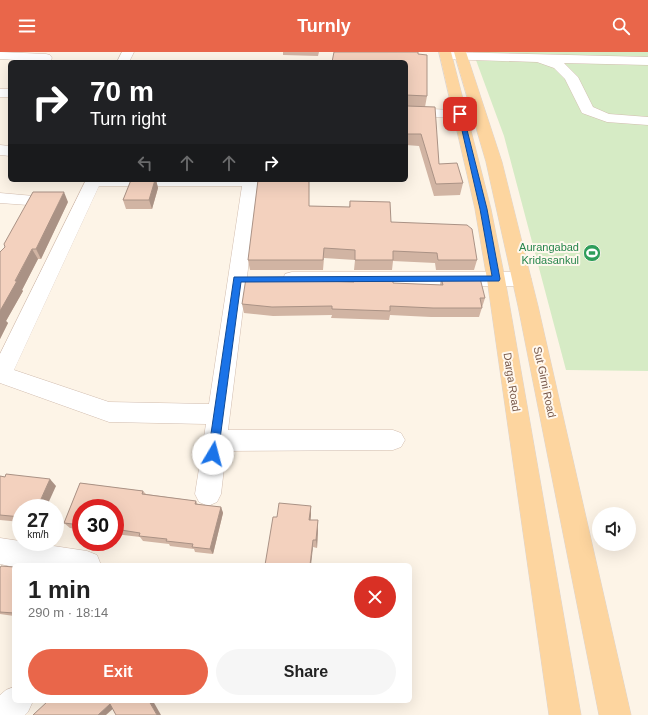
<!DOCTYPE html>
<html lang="en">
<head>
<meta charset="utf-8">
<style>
  :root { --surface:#fff; --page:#f6f6f6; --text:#222; --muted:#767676; --accent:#e9664a }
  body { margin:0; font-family:Helvetica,sans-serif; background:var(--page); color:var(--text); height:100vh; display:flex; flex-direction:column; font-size:15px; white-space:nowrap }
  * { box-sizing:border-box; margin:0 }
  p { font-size:13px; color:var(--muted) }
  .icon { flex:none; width:22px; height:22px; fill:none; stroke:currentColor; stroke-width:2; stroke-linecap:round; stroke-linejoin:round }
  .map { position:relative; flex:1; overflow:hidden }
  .panel { position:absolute; left:12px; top:511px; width:400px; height:140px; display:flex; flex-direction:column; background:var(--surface); border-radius:6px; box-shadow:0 4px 16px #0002 }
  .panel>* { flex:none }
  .guide { position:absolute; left:8px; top:8px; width:400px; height:122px; border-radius:6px; box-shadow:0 4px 16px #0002; background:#202124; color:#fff; overflow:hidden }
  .fabs { position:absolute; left:592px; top:455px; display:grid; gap:8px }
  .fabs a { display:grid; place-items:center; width:44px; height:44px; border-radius:50%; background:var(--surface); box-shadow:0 4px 16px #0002; font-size:20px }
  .speed { position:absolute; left:12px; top:447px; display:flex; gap:8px; font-size:20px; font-weight:700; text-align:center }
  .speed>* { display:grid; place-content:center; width:52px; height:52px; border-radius:50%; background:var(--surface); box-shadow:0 4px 16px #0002; line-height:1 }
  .speed small { font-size:10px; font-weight:400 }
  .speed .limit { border:6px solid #d22; background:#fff; color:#111 }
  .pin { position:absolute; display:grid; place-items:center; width:34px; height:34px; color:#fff; margin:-17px; border-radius:8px; box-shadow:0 2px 6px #0006 }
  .me { position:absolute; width:44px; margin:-22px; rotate:8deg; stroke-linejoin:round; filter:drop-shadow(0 0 3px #0008) }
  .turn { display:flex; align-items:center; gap:14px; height:84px; padding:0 16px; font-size:18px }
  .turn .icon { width:52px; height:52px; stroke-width:2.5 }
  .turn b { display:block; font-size:28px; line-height:34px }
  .lanes { display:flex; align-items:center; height:38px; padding:0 16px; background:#0003; justify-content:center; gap:20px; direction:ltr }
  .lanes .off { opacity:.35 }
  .round { display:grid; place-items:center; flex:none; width:42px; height:42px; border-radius:21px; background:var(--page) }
  .headline { display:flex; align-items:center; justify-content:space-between; height:68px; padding:0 16px }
  h1 { font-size:24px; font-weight:700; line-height:30px }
  .cta { display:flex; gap:8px; margin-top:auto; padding:8px 16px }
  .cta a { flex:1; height:46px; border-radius:24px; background:var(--accent); color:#fff; font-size:16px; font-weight:700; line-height:46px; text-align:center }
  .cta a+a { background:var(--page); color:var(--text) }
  header { display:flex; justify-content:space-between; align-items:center; height:52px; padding:0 16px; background:var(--accent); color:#fff; font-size:18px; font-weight:700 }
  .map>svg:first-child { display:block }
  .green { fill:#d6ebc5 }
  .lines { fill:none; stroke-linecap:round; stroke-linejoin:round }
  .minor-casing { stroke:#d2bdaf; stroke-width:1 }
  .major-casing { stroke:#dcd4d0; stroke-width:1 }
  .minor { fill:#fff; fill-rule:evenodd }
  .major { fill:#fdd59f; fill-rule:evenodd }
  .wall { fill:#d1b4a3 }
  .shaded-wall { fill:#aa9285 }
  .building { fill:#f3d1be; stroke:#aa9285 }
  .route { fill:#1a73e8; stroke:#114b97 }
  .labels { text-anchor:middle; stroke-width:4; stroke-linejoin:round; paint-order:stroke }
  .leisure-label { font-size:11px; fill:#27864d; stroke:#fff8ee; text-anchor:end }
  .street-label { font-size:11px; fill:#78584a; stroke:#fff8ee }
</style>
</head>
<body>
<header><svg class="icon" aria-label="menu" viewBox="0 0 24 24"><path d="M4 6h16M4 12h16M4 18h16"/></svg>Turnly<svg class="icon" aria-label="search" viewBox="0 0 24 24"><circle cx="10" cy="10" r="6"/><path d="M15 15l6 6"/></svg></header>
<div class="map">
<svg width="648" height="663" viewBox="0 0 648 663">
  <rect width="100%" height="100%" fill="#fdf4e7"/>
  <path class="green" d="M473,0H648V319L566,318L504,84Z"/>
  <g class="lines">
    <defs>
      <g id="minor">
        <path d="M0,0L46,2L50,3L52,6L50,9L46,10L0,7Z"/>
        <path d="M122,0H134L129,10H117Z"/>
        <path d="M446,0L648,5V13L564,11L578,25L593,55L609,62L648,65V73L607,70L582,61L565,27L554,16L537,10L442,7L440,4L442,1Z"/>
        <rect x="0" y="37" width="10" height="8"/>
        <path d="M406,56L479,59L484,60L486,63L484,66L479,67L406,64Z"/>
        <path d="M0,93L10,94V104L0,103Z"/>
        <path d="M86,128H259L228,378H393L401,381L405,388L401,395L393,398L226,399L221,442L217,450L208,454L199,450L195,442L206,372L109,370L0,331V302ZM99,134H242L209,352L109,350L14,318Z"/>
        <path d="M0,141L34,144L36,148L34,152L28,153L0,151Z"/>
        <path d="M292,220H522L529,222L531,227L529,232L522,234H292L285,232L283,227L285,222Z"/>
        <path d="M0,486L87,499L97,503L101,513H14V515L0,512Z"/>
        <path d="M14,635V649H33L28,660L25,663H0V643L6,638Z"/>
      </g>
      <g id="major">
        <path d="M439,0H451L491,157L505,227L581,663H549L487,227L475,157Z"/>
        <path d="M454,0H466L502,110L538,254L631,663H599L518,254L486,110Z"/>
      </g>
    </defs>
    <use href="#minor" class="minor-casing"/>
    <use href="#major" class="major-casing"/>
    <use href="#minor" class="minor"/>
    <use href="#major" class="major"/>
  </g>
  <g class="wall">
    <path d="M283,0H319L318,4L283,3Z"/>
    <path d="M418,2L427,44L425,55L439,112L463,131L460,143L434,144L419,94L406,93V10Z"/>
    <path d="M131,128H156L158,136L152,157H126L123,148Z"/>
    <path d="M309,128V154L349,155L350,149L391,170L477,208L474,218H436L435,211L393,209L392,218H354L355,208L324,206L323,218H250L248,208Z"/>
    <path d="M68,150L41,207H38L22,238L23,239L6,269L8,271L0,287V200Z"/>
    <path d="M441,226L485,246L479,265H431L390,263L389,268L331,266L332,263L273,264L244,261L242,252L322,229L440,233Z"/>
    <path d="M0,424L56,434L21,456V470L0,468Z"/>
    <path d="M80,431L143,439L146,442L196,449L198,453L221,455L223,461L213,502L195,500L194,497L170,494L169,492L143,489L140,485L115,482V456H81V478L70,476L64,471Z"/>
    <path d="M311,454V462L310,468H318V477L317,496L313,495L277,465Z"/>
    <path d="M14,515V564L0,562V516Z"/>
  </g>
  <g class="shaded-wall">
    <path d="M155,128H156L158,136L152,157L149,148Z"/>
    <path d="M64,140L68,150L41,207L36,197Z"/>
    <path d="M32,197L38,207L22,238L23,239L6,269L8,271L0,287V259Z"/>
    <path d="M50,427L56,434L46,456H37Z"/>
    <path d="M311,454V462L310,476L309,468Z"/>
    <path d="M221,455L223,461L213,502L210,497Z"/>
    <path d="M318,468V477L317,496L316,488Z"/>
    <path d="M313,488V495L311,513H310Z"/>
    <path d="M149,649H153L161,663H157Z"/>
    <path d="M110,652L116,654L106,663H98Z"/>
  </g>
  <g class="building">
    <path d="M334,0H418V2L427,3V44L406,43V52V10H332Z"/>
    <path d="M406,52L407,54L435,55L439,112L457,111L463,131L436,132L421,82H406Z"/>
    <path d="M131,128H155L149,148H123Z"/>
    <path d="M258,128H309V154L350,155V149L390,150L391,170L467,173L472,177L477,208H438L437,201L393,199V208H355V198L324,196L323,208H248Z"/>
    <path d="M33,140H64L36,197H32L15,229H17L0,259V200L5,195L4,192Z"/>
    <path d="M246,226H322V229L354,230V226H393V231L443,233L441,226H480L485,246H480L482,256H433L390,254V259L332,257V254L272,255L242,252Z"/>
    <path d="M6,422L50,427L37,456H21V465L0,463V424L5,425Z"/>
    <path d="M80,431L143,439L142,442L196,449L195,452L221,455L210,497L192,495L193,492L166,489L167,487L139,484L140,481L115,477V456H81V473L64,471Z"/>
    <path d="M279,451L311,454L309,468H318L316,488H313L310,513H265L273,465H277Z"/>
    <path d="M1,514L14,515V561L0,560V516Z"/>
    <path d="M48,649H149L157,663H116L110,652L98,663H33Z"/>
  </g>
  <path class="route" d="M458,61L463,62L487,157L500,227L499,229L241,230L218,402L217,405L213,407L210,405L208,402L234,225L492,224L480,157Z"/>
  <defs>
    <symbol id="stadium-disc" viewBox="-11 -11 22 22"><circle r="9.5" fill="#2e9e5b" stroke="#fff8ee"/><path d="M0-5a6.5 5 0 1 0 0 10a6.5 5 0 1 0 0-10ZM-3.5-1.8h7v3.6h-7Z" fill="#fff"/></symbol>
  </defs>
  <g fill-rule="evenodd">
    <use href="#stadium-disc" x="582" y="191" width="20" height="20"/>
  </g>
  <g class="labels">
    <g class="leisure-label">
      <text x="579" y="199">Aurangabad<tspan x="579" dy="13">Kridasankul</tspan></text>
    </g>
    <g class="street-label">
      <text transform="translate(512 330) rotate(81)" y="4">Darga Road</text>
      <text transform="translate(545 330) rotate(78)" y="4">Sut Girni Road</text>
    </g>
  </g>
</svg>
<div class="fabs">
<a><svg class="icon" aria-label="sound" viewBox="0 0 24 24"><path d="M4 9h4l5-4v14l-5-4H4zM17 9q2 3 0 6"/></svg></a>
</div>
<div class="speed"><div>27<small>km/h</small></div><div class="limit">30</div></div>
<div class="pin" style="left:460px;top:62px;background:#d93025"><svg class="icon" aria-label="arrive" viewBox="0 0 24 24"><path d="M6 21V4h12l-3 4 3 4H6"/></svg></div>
<svg class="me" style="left:213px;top:402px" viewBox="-20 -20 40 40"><circle r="19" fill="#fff"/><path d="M0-13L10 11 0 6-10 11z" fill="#1a73e8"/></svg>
<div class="guide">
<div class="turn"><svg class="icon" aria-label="right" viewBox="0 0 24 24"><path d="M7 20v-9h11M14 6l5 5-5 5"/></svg><div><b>70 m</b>Turn right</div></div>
<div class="lanes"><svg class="icon off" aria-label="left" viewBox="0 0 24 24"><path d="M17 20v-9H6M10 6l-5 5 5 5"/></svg><svg class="icon off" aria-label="ahead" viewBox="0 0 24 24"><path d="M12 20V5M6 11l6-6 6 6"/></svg><svg class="icon off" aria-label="ahead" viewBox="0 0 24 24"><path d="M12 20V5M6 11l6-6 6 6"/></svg><svg class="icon" aria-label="right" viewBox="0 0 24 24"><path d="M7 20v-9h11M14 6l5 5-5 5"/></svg></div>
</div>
<section class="panel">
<div class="headline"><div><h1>1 min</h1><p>290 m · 18:14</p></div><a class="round" style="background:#d93025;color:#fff"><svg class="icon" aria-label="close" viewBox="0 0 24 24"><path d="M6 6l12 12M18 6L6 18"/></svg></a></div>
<div class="cta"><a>Exit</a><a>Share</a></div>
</section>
</div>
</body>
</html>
